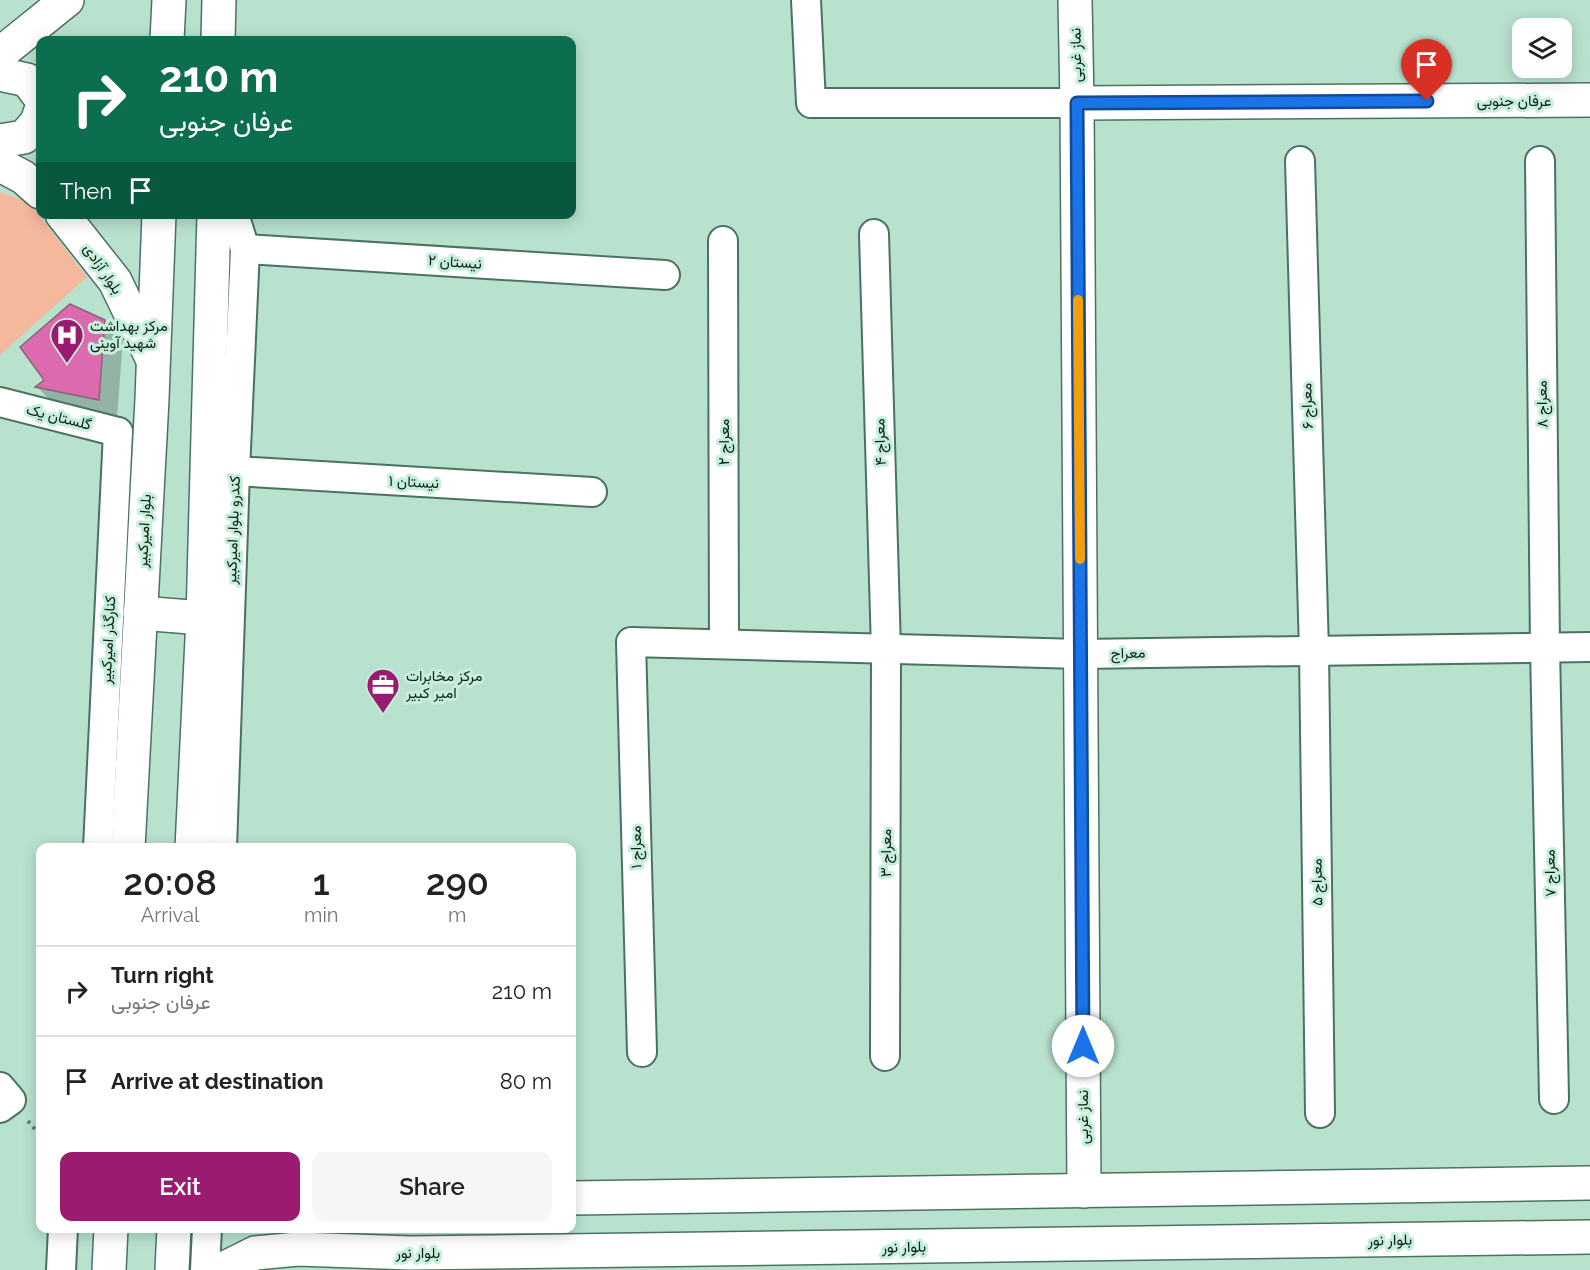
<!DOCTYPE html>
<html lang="en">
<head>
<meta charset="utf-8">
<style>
  :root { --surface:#fff; --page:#f6f6f6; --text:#222; --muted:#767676; --line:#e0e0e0; --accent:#9a1b70 }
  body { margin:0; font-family:Raleway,Vazirmatn,sans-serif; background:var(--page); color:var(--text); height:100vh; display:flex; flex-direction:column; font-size:22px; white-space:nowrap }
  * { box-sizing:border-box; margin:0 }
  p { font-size:20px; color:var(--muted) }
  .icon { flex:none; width:33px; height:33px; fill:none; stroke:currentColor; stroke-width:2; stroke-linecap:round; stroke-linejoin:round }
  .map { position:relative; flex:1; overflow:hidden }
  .panel { position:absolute; left:36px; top:843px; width:540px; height:390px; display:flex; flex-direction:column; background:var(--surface); border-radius:12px; box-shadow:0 3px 15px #0003 }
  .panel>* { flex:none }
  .top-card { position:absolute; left:36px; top:36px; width:540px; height:183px; border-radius:12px; box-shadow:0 3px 15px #0003; background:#0b6e4f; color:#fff; overflow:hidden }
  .controls { position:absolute; left:1512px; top:18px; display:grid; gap:12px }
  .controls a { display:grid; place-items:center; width:60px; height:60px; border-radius:12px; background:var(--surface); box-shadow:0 3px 15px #0003; font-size:30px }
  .pin { position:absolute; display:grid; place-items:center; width:51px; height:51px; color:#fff; margin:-62px -26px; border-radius:50% 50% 50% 0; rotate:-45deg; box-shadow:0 0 6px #0007 }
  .pin .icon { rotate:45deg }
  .me { position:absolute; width:66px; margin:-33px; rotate:0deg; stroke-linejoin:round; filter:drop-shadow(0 0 4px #0008) }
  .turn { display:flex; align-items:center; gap:21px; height:126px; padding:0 24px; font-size:27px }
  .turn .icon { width:78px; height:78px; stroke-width:2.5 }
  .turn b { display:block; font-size:42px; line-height:51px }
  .then { display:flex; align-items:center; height:57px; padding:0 24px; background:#0003; gap:12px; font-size:22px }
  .eta { display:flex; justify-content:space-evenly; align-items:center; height:102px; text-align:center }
  .eta b { font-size:36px; font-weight:600; line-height:42px }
  .action { display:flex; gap:12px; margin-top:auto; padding:12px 24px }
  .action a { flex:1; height:69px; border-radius:12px; background:var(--accent); color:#fff; font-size:24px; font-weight:600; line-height:69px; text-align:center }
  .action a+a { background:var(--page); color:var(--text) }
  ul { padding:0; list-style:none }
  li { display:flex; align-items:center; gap:18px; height:90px; padding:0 24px; border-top:2px solid var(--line) }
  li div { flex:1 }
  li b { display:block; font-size:22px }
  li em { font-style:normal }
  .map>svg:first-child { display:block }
  .green { fill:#f4b89d }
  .shadow { fill:#0003 }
  .building { fill:#dc6aae; stroke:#866476; stroke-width:1.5 }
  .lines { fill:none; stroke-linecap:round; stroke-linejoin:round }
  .minor-casing { stroke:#4b7261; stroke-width:32 }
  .tertiary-casing { stroke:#4b7261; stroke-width:36 }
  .secondary-casing { stroke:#4b7261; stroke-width:36 }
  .path { stroke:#617d70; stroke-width:4; stroke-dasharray:3 4.5; stroke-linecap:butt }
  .minor { stroke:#fff; stroke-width:28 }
  .tertiary { stroke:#fff; stroke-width:33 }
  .secondary { stroke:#fff; stroke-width:33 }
  .route-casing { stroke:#114b97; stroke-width:15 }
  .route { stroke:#1a73e8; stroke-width:10 }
  .slow { stroke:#f59e0b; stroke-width:10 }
  .labels { text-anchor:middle; stroke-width:6; stroke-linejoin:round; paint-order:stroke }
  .street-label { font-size:15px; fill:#0e1e17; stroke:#c5efdb }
  .poi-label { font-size:15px; fill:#0e1e17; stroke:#c5efdb; text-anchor:start }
</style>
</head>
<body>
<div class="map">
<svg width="1590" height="1270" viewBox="0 0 1590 1270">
  <rect width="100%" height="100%" fill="#b8e2ce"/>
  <path class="green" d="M0,192L29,202L87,277L0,355Z"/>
  <path class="shadow" d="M104,321L123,340L117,418L55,405L37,387Z"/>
  <path class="building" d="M70,304L105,320L99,400L35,387L44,380L20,347Z"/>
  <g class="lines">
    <defs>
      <g id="minor">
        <path d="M806,0L811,103H1077"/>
        <path d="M1300,161L1314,651L1320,1113"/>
        <path d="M1540,161L1545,647L1554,1099"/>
        <path d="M874,234L886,650L885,1056"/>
        <path d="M723,241L724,643"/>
        <path d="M245,249L665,275"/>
        <path d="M0,402L118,432"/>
        <path d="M235,471L592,492"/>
        <path d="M98,848L118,432"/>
        <path d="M222,848L235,471L245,249L234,214"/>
        <path d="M642,1052L631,642L1080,654L1590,647"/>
        <path d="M0,1087L11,1100L0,1108"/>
        <path d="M61,1270L63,1228"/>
        <path d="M205,1270L207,1228"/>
      </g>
      <g id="tertiary">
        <path d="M1075,0L1077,103L1084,1191"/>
        <path d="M0,54L67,0"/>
        <path d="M0,74L27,80L40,97"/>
        <path d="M1077,103L1590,100"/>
        <path d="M0,141L24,137L37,122L40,113"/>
        <path d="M0,165L23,177L40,192"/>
        <path d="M62,214L115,281L153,360"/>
        <path d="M572,1198L1590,1183"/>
        <path d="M221,1270L255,1253L298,1249L410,1253L1590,1237"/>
      </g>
      <g id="secondary">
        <path d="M167,40L169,0"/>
        <path d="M218,40L219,0"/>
        <path d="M140,613L203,618"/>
        <path d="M128,848L152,399L159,214"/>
        <path d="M192,848L203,618L214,214"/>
        <path d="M109,1270L111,1228"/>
        <path d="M172,1270L174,1228"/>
      </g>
    </defs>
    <use href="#minor" class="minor-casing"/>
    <use href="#tertiary" class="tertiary-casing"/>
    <use href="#secondary" class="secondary-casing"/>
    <path class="path" d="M28,1121L40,1135"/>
    <use href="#minor" class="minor"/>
    <use href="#tertiary" class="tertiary"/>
    <use href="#secondary" class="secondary"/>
  </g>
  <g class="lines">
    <defs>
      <path id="route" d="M1083,1046L1077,103L1427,101"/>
    </defs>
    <use href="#route" class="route-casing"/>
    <use href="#route" class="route"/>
    <path class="slow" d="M1078,300L1080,559"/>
  </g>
  <defs>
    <symbol id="hospital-pin" viewBox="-11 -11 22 30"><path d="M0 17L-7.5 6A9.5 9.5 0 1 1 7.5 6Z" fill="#9a1b70" stroke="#c5efdb"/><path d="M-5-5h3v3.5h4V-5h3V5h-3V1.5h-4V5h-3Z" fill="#fff"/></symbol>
    <symbol id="office-pin" viewBox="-11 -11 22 30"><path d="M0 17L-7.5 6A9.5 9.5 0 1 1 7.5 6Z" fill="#9a1b70" stroke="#c5efdb"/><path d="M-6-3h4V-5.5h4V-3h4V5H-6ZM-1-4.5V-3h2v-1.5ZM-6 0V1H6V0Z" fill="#fff"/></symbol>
  </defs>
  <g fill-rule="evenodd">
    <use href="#hospital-pin" x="48" y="316" width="38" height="52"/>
    <use href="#office-pin" x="364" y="666" width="38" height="52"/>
  </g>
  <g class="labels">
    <g class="street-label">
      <text transform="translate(1076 55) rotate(-91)" y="5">نماز غربی</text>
      <text x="1514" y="106">عرفان جنوبی</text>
      <text transform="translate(455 262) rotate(4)" y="5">نیستان ۲</text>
      <text transform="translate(103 269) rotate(56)" y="5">بلوار آزادی</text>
      <text transform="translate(1542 404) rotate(-91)" y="5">معراج ۸</text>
      <text transform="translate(1307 406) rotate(-92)" y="5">معراج ۶</text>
      <text transform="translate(59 417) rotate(14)" y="5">گلستان یک</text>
      <text transform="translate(724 442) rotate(-90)" y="5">معراج ۲</text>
      <text transform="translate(880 442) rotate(-92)" y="5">معراج ۴</text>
      <text transform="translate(414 482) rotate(3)" y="5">نیستان ۱</text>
      <text transform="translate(233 530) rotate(-88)" y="5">کندرو بلوار امیرکبیر</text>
      <text transform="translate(144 531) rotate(-87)" y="5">بلوار امیرکبیر</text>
      <text transform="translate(108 640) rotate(-87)" y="5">کنارگذر امیرکبیر</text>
      <text transform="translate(1128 653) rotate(-1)" y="5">معراج</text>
      <text transform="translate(636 847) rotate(-91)" y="5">معراج ۱</text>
      <text transform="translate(886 853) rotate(-90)" y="5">معراج ۳</text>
      <text transform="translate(1550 873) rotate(-91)" y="5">معراج ۷</text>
      <text transform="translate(1317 882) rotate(-91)" y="5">معراج ۵</text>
      <text transform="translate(1083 1117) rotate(-90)" y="5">نماز غربی</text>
      <text transform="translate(1390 1240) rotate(-1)" y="5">بلوار نور</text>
      <text transform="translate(904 1247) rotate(-1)" y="5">بلوار نور</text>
      <text x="418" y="1258">بلوار نور</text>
    </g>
    <g class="poi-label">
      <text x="90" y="331">مرکز بهداشت<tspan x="90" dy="17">شهید آوینی</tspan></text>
      <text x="406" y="681">مرکز مخابرات<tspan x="406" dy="17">امیر کبیر</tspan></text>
    </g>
  </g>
</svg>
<div class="controls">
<a><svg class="icon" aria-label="layers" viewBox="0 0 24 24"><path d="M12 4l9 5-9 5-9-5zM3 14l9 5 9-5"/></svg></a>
</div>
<div class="pin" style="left:1427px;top:101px;background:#d93025"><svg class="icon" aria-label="arrive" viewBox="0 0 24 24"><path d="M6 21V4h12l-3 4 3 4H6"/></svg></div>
<svg class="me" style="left:1083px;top:1046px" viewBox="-20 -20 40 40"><circle r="19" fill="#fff"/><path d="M0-13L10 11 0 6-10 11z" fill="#1a73e8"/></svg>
<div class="top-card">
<div class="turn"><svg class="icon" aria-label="right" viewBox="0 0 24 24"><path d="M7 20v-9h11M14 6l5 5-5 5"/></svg><div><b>210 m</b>عرفان جنوبی</div></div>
<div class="then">Then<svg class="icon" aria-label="arrive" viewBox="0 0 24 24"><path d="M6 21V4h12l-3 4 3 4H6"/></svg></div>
</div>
<section class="panel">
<div class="eta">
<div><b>20:08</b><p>Arrival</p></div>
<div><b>1</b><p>min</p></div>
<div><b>290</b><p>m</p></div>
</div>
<ul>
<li><svg class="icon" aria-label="right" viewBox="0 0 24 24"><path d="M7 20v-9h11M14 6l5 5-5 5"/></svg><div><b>Turn right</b><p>عرفان جنوبی</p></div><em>210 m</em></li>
<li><svg class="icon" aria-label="arrive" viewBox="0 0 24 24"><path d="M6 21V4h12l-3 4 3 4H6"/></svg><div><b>Arrive at destination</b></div><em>80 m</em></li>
</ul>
<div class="action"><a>Exit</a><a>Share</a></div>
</section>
</div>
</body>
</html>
